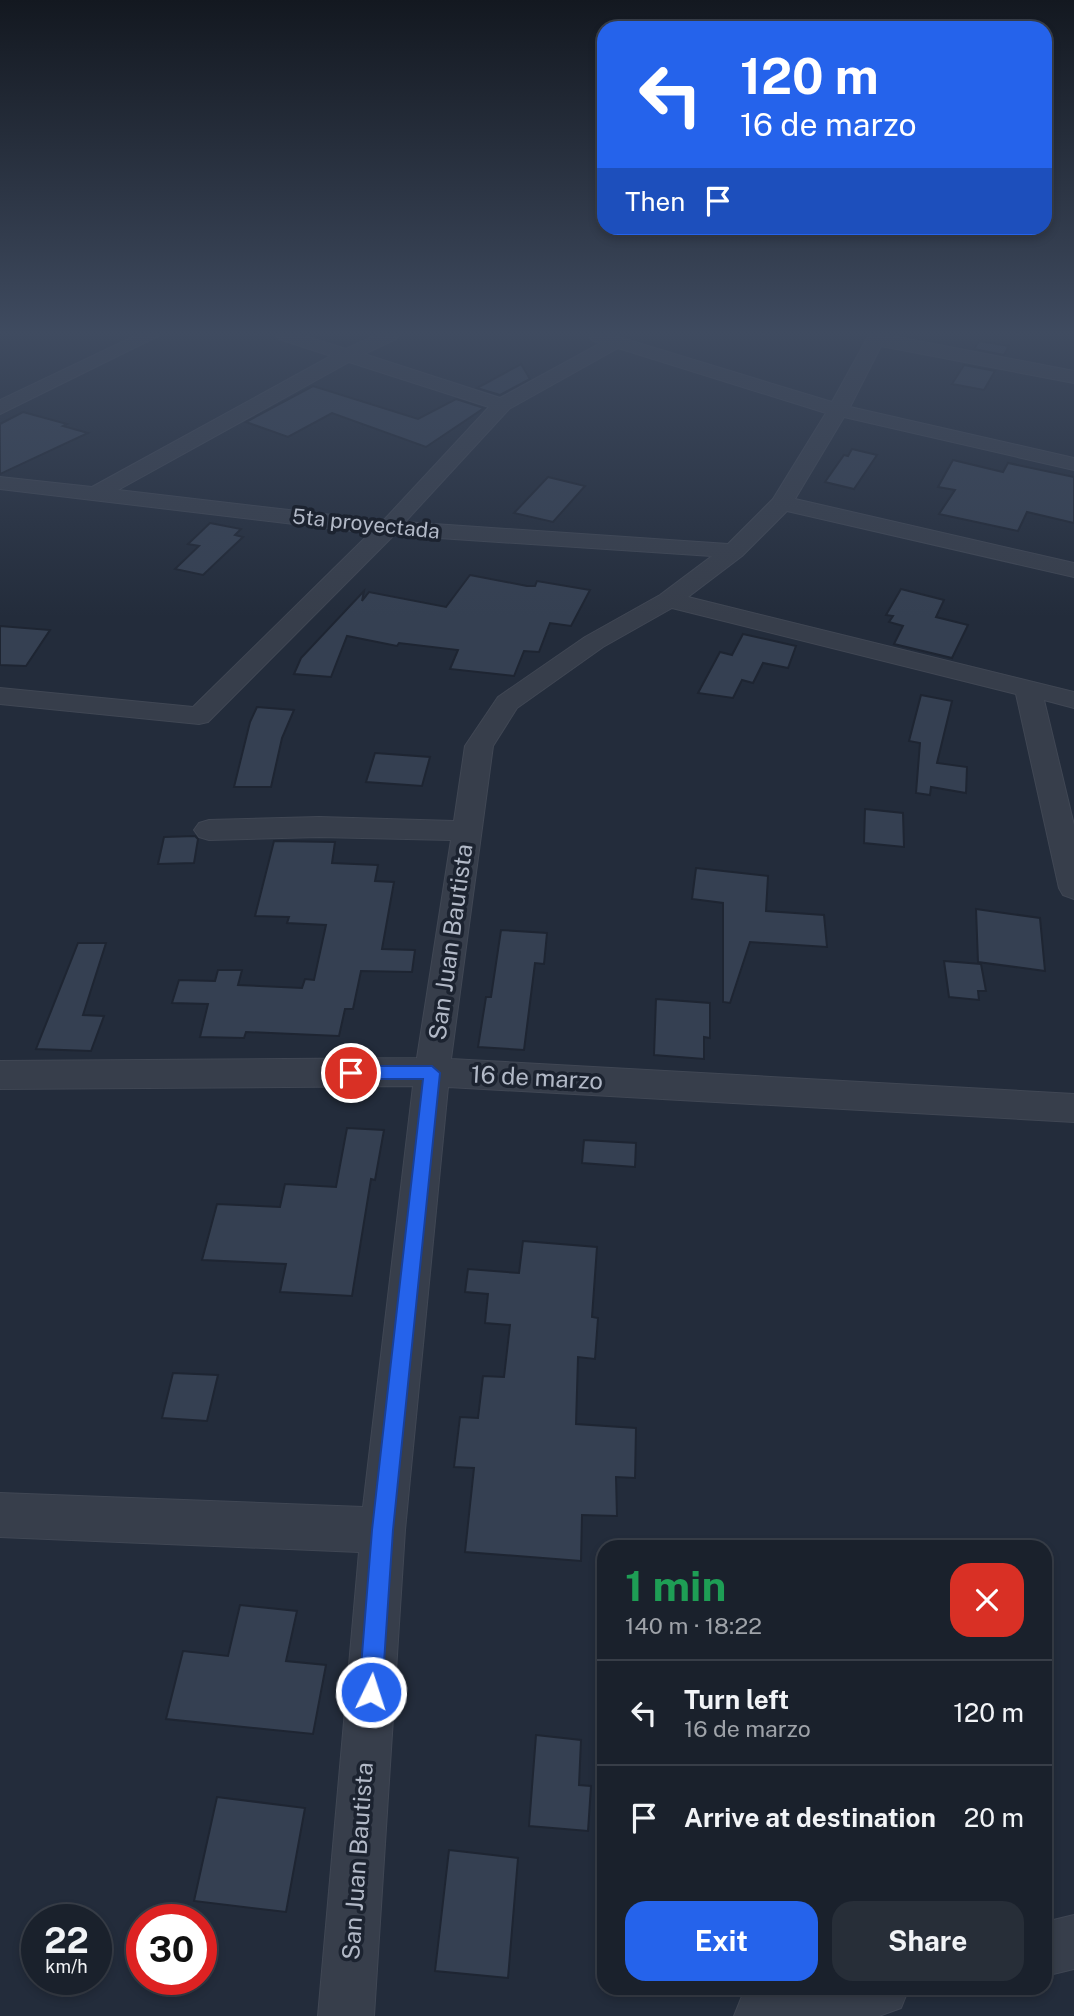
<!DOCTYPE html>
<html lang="en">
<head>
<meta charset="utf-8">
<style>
  :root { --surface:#1a212c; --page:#272e38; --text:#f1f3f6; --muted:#9fa3a9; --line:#383e48; --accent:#2563eb }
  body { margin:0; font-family:"Public Sans",sans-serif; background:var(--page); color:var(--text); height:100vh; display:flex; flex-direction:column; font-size:26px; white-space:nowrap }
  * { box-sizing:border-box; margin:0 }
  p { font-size:23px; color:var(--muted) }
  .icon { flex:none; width:38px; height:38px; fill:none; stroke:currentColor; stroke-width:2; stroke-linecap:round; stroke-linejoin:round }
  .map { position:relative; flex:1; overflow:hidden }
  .sheet { position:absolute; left:597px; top:1540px; width:455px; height:455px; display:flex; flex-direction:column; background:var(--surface); border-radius:21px; box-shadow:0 4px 10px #0003,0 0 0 2px var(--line) }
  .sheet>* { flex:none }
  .guide { position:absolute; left:597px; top:21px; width:455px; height:214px; border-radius:21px; box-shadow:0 4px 10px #0003,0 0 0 2px var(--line); background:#2563eb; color:#fff; overflow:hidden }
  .speed { position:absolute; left:21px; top:1904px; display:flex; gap:14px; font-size:35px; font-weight:700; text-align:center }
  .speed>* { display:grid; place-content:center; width:91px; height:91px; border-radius:50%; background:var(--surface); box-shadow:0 4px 10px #0003,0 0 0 2px var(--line); line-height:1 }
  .speed small { font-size:18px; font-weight:400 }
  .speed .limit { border:10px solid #d22; background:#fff; color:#111 }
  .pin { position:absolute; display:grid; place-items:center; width:60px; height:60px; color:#fff; margin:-30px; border:4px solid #fff; border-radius:50%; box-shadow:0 2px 7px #0007 }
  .me { position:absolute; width:77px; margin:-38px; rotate:4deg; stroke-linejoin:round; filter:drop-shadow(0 0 5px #0008) }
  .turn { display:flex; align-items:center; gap:24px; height:147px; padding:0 28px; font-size:32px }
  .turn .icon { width:91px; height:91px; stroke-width:2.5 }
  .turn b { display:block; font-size:49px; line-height:60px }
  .then { display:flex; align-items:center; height:66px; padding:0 28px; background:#0003; gap:14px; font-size:26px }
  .round { display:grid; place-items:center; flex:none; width:74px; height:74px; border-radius:21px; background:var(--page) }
  .headline { display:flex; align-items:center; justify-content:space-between; height:119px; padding:0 28px }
  h1 { font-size:42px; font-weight:700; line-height:52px; color:#1e9e55 }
  .action { display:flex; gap:14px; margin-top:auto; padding:14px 28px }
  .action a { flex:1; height:80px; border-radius:21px; background:var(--accent); color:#fff; font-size:28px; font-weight:700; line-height:80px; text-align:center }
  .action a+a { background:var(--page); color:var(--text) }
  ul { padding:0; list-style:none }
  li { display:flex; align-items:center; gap:21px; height:105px; padding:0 28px; border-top:2px solid var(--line) }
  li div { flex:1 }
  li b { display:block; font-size:26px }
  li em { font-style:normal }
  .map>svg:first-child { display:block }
  .building { fill:#354052; stroke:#1e2532; stroke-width:2 }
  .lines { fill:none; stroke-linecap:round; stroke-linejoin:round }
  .minor-casing { stroke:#404754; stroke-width:2 }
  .minor { fill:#373e4b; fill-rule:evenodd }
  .route { fill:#2563eb; stroke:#184099; stroke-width:2 }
  .labels { text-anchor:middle; stroke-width:7; stroke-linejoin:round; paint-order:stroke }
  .far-street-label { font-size:21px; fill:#b2b9c7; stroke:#1c2330 }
  .street-label { font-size:24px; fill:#b2b9c7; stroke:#1c2330 }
</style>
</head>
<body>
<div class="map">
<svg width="1074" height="2016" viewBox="0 0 1074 2016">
  <rect width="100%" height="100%" fill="#232c3b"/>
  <g class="building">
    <path d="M979,341L1009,346L1004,355L974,349Z"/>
    <path d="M521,364L530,379L500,395L477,388Z"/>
    <path d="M964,365L995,371L984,390L952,384Z"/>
    <path d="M313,386L418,419L456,399L484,408L426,447L332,413L288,437L246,422Z"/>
    <path d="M23,412L67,424L63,426L88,433L0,474V424Z"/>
    <path d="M852,449L877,455L854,489L825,482L844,455L848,456Z"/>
    <path d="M953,460L1003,472L1008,463L1074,477V523L1027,512L1018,531L939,514L955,490L938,487Z"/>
    <path d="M548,477L585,486L553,522L514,513Z"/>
    <path d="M210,523L241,529L235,535L243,537L203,575L175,569L199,546L188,544Z"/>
    <path d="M470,575L527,586H535L537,581L590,590L571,626L550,623L539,652L524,651L514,676L450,669L458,650L399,643L397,646L347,636L331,677L294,674L301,658L364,591L362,601L369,592L446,607Z"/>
    <path d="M901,589L944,600L936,617L968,625L952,658L894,644L903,626L889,622L893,616L886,615Z"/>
    <path d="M0,626L50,630L26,666L0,665Z"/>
    <path d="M743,634L796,646L788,668L763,663L753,683L742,680L733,698L698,693L720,652L732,655Z"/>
    <path d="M921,695L952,701L937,763L967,767L966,793L931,787L930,795L916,793L920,743L909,741Z"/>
    <path d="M257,707L294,710L282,738L271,787H234L250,722Z"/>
    <path d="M375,753L430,757L422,786L366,782Z"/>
    <path d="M865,809L903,813L904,847L864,843Z"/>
    <path d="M195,836L198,839L194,863L158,864L164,837Z"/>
    <path d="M274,841L335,842L332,863L378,865L375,881L394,882L382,949L415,950L412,972L361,971L353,1009H345L339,1036L246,1032L244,1038L200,1037L208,1004L172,1003L179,980L215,981L218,970H242L238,985L302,988L305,979L314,980L326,925L287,923L289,917L255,916Z"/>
    <path d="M696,868L768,876L766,911L824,915L827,947L750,942L730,1003L723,1002V903L692,899Z"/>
    <path d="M976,909L1040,918L1045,971L978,962Z"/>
    <path d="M501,930L547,933L544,964L535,963L524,1050L478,1047L486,997H491Z"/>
    <path d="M78,943H106L83,1015L104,1016L91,1051L36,1049Z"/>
    <path d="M944,961L981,964L986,991H978L979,1000L949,997Z"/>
    <path d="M656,999L710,1003V1038L704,1037V1059L654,1055Z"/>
    <path d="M347,1128L384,1130L375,1180L371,1179L352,1296L280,1292L286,1264L202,1260L217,1204L280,1207L285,1184L336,1187Z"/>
    <path d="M584,1140L636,1143L635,1167L582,1163Z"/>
    <path d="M523,1241L597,1247L592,1317L598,1318L595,1359L578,1357L576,1424L636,1428L635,1478L616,1477L617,1516L582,1515L581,1561L465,1552L474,1468L454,1467L460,1417L478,1418L483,1376L504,1377L510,1325L485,1323L488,1294L465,1292L468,1269L519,1273Z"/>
    <path d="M173,1373L218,1375L207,1421L162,1418Z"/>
    <path d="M240,1605L297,1611L286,1661L326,1665L313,1734L166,1719L183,1651L228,1656Z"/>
    <path d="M536,1735L581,1740L579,1785L591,1786L588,1831L529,1826Z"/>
    <path d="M217,1797L305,1808L286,1912L194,1901Z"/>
    <path d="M449,1850L518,1858L508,1978L435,1971Z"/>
  </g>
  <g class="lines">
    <defs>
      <g id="minor">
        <path d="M137,335H160L0,414V400Z"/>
        <path d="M276,335H302L346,349L376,335H399L396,339L364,354L500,398L601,343L591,340L589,335H612L832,402L869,335H887L1074,371V383L881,346L850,407L1074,458V470L844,417L795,499L1074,563V577L787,511L742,556L688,597L1074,692V708L1044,700L1074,825V899L1063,895L1059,888L1016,694L672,608L603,647L517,708L493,746L451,1059L1074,1094V1122L448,1087L405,1530L374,2016H318L359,1552L0,1537V1493L363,1507L413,1086L0,1089V1061L417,1058L451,840L319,837L209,840L199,837L194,830L199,823L209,820L319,817L454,821L465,746L498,697L585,637L660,595L712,556L394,535L208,722L199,724L0,704V688L193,707L370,533L0,489V477L92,487L331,356L279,339ZM618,348L826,413L773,499L728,544L405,522L509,409ZM349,362L489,407L383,521L118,490Z"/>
        <path d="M1074,1915V1969L1045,1976V1922Z"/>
        <path d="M762,1988H909L901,2008L879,2016H734L742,1996Z"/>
      </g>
    </defs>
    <use href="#minor" class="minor-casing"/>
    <use href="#minor" class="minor"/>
  </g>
  <linearGradient id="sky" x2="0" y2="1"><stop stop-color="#131820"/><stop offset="0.54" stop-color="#3f4b60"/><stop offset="1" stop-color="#3f4b60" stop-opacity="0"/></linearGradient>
  <rect width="1074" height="617" fill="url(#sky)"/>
  <path class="route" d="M351,1066H432L440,1073L393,1530L382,1692L379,1700L371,1704L362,1700L359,1692L372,1530L423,1079H351L343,1073Z"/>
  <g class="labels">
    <g class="far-street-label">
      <text transform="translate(366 524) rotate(6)" y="7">5ta proyectada</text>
    </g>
    <g class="street-label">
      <text transform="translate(451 942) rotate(-82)" y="8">San Juan Bautista</text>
      <text transform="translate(537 1078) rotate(3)" y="8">16 de marzo</text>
      <text transform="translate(358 1861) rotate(-86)" y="8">San Juan Bautista</text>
    </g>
  </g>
</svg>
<div class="speed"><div>22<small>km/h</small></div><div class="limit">30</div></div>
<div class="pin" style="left:351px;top:1073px;background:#d93025"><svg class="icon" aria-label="arrive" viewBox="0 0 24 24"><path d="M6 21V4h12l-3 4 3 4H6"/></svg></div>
<svg class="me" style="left:371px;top:1692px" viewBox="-20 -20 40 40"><circle r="17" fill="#2563eb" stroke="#fff" stroke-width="3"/><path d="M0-11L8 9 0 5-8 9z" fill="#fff"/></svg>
<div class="guide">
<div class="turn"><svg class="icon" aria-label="left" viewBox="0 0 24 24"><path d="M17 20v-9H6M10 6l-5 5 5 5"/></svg><div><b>120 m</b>16 de marzo</div></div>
<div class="then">Then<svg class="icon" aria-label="arrive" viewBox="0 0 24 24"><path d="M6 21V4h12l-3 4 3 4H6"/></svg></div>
</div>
<section class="sheet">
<div class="headline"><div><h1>1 min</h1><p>140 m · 18:22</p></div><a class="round" style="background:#d93025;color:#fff"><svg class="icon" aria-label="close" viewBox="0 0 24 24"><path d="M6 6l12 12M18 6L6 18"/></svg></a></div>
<ul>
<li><svg class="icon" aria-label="left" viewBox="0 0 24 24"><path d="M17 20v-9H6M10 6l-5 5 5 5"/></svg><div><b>Turn left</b><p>16 de marzo</p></div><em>120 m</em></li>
<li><svg class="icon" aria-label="arrive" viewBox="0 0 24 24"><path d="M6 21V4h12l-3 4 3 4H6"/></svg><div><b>Arrive at destination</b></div><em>20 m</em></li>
</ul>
<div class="action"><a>Exit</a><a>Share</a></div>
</section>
</div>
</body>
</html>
